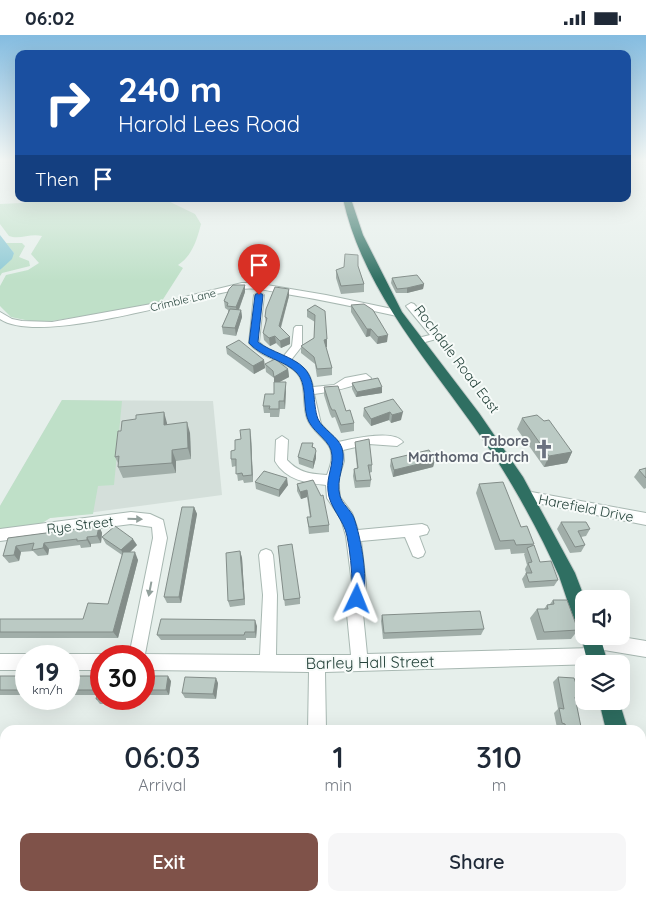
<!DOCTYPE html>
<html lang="en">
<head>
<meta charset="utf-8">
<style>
  :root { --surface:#fff; --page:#f6f6f7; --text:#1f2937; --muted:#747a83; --accent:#7f5249 }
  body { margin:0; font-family:Quicksand,sans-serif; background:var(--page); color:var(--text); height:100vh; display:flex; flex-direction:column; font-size:19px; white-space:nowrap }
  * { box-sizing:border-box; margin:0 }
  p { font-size:16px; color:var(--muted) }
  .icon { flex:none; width:28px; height:28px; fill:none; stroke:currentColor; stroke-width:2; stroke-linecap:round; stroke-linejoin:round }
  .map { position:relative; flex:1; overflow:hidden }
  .details { position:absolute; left:0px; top:690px; width:646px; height:176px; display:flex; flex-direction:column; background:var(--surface); border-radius:15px 15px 0 0; box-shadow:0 5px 20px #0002 }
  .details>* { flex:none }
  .banner { position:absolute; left:15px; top:15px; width:616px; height:152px; border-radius:10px; box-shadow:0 5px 20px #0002; background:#1a4fa0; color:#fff; overflow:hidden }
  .buttons { position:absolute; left:575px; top:555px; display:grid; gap:10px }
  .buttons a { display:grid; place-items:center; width:55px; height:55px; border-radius:10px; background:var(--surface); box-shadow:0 5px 20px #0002; font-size:25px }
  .speed { position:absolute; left:15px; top:610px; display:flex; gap:10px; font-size:25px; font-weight:700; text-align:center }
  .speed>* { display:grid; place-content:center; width:65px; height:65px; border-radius:50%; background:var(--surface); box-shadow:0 5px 20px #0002; line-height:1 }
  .speed small { font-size:12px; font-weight:400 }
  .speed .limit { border:8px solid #d22; background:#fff; color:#111 }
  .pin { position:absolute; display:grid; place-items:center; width:42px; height:42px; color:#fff; margin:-51px -21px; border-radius:50% 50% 50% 0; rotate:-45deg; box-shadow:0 0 5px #0007 }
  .pin .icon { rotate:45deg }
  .me { position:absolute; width:55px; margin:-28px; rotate:2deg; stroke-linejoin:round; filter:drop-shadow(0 0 4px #0008) }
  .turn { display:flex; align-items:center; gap:18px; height:105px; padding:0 20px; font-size:22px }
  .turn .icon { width:65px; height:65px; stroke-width:2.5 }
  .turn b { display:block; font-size:35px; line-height:42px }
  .then { display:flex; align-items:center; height:48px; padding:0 20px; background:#0003; gap:10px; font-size:19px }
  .eta { display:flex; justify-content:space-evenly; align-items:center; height:85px; text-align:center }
  .eta b { font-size:30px; font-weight:600; line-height:35px }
  .cta { display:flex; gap:10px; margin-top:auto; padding:10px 20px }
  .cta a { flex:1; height:58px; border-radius:10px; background:var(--accent); color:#fff; font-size:20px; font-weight:600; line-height:58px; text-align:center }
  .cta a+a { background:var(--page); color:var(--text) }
  .status { display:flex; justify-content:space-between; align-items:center; height:35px; padding:0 25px; background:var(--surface); direction:ltr }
  .status svg { height:14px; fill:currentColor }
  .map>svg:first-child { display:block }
  .built { fill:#d4dfda }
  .green { fill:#bfe0c8 }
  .water { fill:#8ec9d4 }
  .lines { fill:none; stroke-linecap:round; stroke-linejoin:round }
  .street-casing { stroke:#a8b8b2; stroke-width:2 }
  .highway-casing { stroke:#c2cac8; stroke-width:2 }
  .street { fill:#fff; fill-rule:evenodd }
  .highway { fill:#2f6f62; fill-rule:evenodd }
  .wall { fill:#a1aea9 }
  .shaded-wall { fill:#838d89 }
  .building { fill:#bbcac4; stroke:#838d89 }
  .oneway { fill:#92a09c }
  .route { fill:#1a73e8; stroke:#114b97 }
  .labels { text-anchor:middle; stroke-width:4; stroke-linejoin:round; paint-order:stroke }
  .far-street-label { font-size:11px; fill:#24423a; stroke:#f7fbf9 }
  .street-label { font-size:14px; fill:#24423a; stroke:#f7fbf9 }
  .worship-label { font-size:14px; font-weight:bold; fill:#5b616d; stroke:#f7fbf9; text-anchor:end }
  .near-street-label { font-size:16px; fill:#24423a; stroke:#f7fbf9 }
</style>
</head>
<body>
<div class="status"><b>06:02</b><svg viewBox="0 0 49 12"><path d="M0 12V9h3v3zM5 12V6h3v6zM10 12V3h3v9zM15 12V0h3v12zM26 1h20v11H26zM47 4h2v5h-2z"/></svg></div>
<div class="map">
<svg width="646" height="866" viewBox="0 0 646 866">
  <rect width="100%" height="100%" fill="#e6efeb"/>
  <g class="built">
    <path d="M62,365L213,366L222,460L50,483L39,490L0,494V471Z"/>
    <path d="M0,857H5V861L253,864L252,866H0Z"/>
  </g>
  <g class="green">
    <path d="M35,164H164L195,179L201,189C197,205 192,221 178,230L183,233L160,269L39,288L11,282L0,271V251L6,240L28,235L39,228L31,219L42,201C30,198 20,205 9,201L0,189V169L22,168Z"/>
    <path d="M6,208H22L25,211L19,222L29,226L30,231L2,238L0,241V235L14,218Z"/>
    <path d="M62,365L122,366L114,450L98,451L93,479L50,483L39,490L0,494V471Z"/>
  </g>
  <path class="water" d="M0,200L14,218L12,224L0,235Z"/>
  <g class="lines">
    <defs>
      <g id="street">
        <path d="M242,248H255L326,260L397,275L402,278L397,281C360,273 323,265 286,259C271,256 255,252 241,254C191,262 40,311 0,284V277L12,284L22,286L52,287L168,266Z"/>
        <path d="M259,257L264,260L259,307L267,314L283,322L292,311L294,293L296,291H302V311L291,325C304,332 310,337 313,352L334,350L345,343L366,339L371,343L370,346C351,351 334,357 314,359L321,389L338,407C352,404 394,394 403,407L397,411L369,409L343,415L344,426L338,445L340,462L352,478L358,495L422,489L427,491L429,495L427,499L419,501L425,517L423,521L418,523L413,521L405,502L361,506L366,549L363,579L367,619L593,613L585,610L583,605L585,601H616L646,606V622L598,614L602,615L604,621L602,627L597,629L325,637L326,695H308L309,637L144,635V621H129L153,503L152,492L131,489L0,506V494L131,477L150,479L163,485L167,503L145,619L260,620L263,560L259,520L261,516L266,514L271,516L273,520L277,560L276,620H351L347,579L352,549L346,501L341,484L327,463L326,450C306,448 286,445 275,426L276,405L282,401L288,405L287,425C299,438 311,439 327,440C330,432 334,422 330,413C325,402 311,396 307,383C302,370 307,349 297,338C287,326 262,324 249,308L254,260Z"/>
        <path d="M411,268L414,269L440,299V303L418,309L414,308V304L430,300L406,271Z"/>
        <path d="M526,456L646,478V490L521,465L519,461L521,457Z"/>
        <path d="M0,619H26L32,621H26V635H0Z"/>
        <path d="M69,619H101L107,621H101V635H69V621H63Z"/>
        <rect x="0" y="824" width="5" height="20"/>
        <rect x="641" y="825" width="5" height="20"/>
        <path d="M320,861H340L339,866H319Z"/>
        <path d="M497,861H517L518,866H498Z"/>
      </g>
      <g id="highway">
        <path d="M343,164H351L363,200L402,277L479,378L523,442L575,538L585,564L584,594L577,591C570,575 565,558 559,541C546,511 529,479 512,450C457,354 368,275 343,164Z"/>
        <path d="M584,594V601H600L608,629H588L581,601Z"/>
        <path d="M599,666H619L628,695H606Z"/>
        <path d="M641,773L646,774V813L641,811Z"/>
      </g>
    </defs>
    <use href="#street" class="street-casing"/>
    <use href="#highway" class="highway-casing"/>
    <use href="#street" class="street"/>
    <use href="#highway" class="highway"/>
  </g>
  <g class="wall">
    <path d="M358,231L364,249V257L341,259L336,243V235L344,232Z"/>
    <path d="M392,243L424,249L423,254L407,258H396L391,248Z"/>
    <path d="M245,257L239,275H241L242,282L236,301L223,299L222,292L228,278V275L225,273L224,266Z"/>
    <path d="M289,261L281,293L290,302V309L281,313L276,308L270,311L264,305L263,298L266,289L265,282Z"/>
    <path d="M315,270L327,304V312H326L332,333V340L317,342L315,329L301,318V311L314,303L315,287L307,282V275Z"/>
    <path d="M351,270L387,307L377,309L370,301L366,302L351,277Z"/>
    <path d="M226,312L264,325L265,333L254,339L227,319Z"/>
    <path d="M265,329L288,334L289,342L279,347L286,354L285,374H280L279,382H270V378H264L263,371L274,359V343L266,337Z"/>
    <path d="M352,348L382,352V358L356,362L352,354Z"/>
    <path d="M324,352L346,376L354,388V396L341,398L335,382L332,383L330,379L324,360Z"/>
    <path d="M393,364L401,385L391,388L389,385L371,391L363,381L364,373Z"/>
    <path d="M522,383L544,386L572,417L567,428L544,432L517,394Z"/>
    <path d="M167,388V390L190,398L191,424L176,426V438L123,443L118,432V428L115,422Z"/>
    <path d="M251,401L253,447L244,448L243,445L238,446L236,431L232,432L231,424L241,404Z"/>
    <path d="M355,407L372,430V437L369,438L371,445L370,452L355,453L353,441L354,434L357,433L355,414Z"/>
    <path d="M313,408V412L316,416V423L313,434L299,429L298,422Z"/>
    <path d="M391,424L435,425L433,432L393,442L390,431Z"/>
    <path d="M646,433V453L644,454L634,442L639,435Z"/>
    <path d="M313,445L329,490V497L309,499L307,482H310L307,462L301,464L297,456V449Z"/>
    <path d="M255,447L288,450L279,462L256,454Z"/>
    <path d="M479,449L521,492L534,509L532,511L540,527L558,545L554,551L525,553L522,544L526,538L525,534L527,530L524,519L525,518L511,519L510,514L495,515L476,458Z"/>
    <path d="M194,472L197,479L181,568H167L164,562Z"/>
    <path d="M561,487L590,494L586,501L581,502L585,510L581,517L570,518L557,494Z"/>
    <path d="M99,491L102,498L101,508L91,509V512L81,513L80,510L49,514L48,520L38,521L33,516L21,517L19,526L9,528L3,521L8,503Z"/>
    <path d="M102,502L137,510L130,517L138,525L118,603H0V584H83L108,569L122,520L106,509Z"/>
    <path d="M278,511L300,563V569L285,571Z"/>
    <path d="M240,516L242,523L245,570L230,572L228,566Z"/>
    <path d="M553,565L578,595L571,604L537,605L530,583L537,574H544L547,570L550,569Z"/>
    <path d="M382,580L484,594L481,600L383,604L381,586Z"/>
    <path d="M257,591L256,603H246V605H161L157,600Z"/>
    <rect x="0" y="641" width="26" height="19"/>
    <path d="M69,641H101L111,664L109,669H100L96,664L97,660H69Z"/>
    <path d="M144,641L171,646L169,660H144Z"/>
    <path d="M558,642L581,663L576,667L581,692L603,695H560V693H557L554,678L558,674L553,647Z"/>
    <path d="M218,648L216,664L185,663L182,658Z"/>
    <rect x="0" y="768" width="5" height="27"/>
  </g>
  <g class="shaded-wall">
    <path d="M424,249L423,254L407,258V253Z"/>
    <path d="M245,250V257L237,279L236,272Z"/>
    <path d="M289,254V261L279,298V291Z"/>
    <path d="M241,275L242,282L236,301L235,293Z"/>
    <path d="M367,294H371L370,301L366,302Z"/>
    <path d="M388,300L387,307L377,309L378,302Z"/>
    <path d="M275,301L276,308L270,311L269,303Z"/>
    <path d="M290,302V309L281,313L280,306Z"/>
    <path d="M327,304V312L324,313V305Z"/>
    <path d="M264,325L265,333L254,339L253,331Z"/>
    <path d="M288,334L289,342L274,350V342Z"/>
    <path d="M286,347V354L285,374L284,366Z"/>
    <path d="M382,352V358L356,362L357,357Z"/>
    <path d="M164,377L167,388V401L164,390Z"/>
    <path d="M390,377L389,385L371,391V384Z"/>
    <path d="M403,377L401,385L391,388L392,380Z"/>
    <path d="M187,387L190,398L191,424L188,413Z"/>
    <path d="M250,394L251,401L253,447L252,440Z"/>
    <path d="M172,415L176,426V438L172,428Z"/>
    <path d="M316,416V423L313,434V427Z"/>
    <path d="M572,417L567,428L544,432L549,421Z"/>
    <path d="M435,425L433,432L393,442L394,435Z"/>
    <path d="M287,443L288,450L279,462V455Z"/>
    <path d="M307,455V462L301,464L300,457Z"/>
    <path d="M194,472L197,479L181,568L179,562Z"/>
    <path d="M99,491L102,498L101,508L97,501Z"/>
    <path d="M87,502L91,509V512L87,505Z"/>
    <path d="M133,504L137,510L125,522L121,515Z"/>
    <path d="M44,508L49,514L48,520L43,513Z"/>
    <path d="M16,511L21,517L19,526L14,520Z"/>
    <path d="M240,516L242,523L245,570L244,564Z"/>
    <path d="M135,517L138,525L118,603L113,597Z"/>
    <path d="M255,585L257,591L256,603L255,597Z"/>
    <path d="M168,641L171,646L169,660L166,655Z"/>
    <path d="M216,643L218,648L216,664L213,659Z"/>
    <path d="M105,664H111L109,669Z"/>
  </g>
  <g class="building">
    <path d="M345,219L358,220V231L364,249L341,251L336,235L344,232Z"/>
    <path d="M417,240L424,249L407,253L397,254L392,243Z"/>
    <path d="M233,250H245L236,272L227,271L228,268L224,266L229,254Z"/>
    <path d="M275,252L289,254L279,291L290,302L280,306L275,301L269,303L263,298L267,283L265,282L266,274Z"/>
    <path d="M364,269L373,275L388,300L378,302L371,294H367L351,270Z"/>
    <path d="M315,270L325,276L327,304L324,305L332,333L317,334L314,322L301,311L314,303L315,280L307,275Z"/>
    <path d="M230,274L241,275L235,293L222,292Z"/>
    <path d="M239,305L264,325L253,331L226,312Z"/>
    <path d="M275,324L288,334L274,342L273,336L265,329Z"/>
    <path d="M378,343L382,352L357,357L352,348Z"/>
    <path d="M274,347H286L284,366H279V374H269L270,371H263L265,359H274Z"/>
    <path d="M338,351L346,376L350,375L354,388L341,390L335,375H332L330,371L324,352Z"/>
    <path d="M393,364L403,377L392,380L390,377L371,384L364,373Z"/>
    <path d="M164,377V390L187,387L188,413L172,415V428L118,432L119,421L115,422L118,396H121L122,386L136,384V380Z"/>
    <path d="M537,380L544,386L549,385L572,417L549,421L522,383Z"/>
    <path d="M250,394L252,440L243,441L242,438L236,439V424H231V416L235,415V405L241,404L240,395Z"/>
    <path d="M369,404L372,430H368L371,445L356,446L354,434L358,433L355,407Z"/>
    <path d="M302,408H313L312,412L315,413L316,416L313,427L298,422Z"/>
    <path d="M429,415L435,425L394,435L391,424Z"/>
    <path d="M646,433V443L639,435Z"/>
    <path d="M264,436L287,443L279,455L255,447Z"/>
    <path d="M313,445L321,461L323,460L329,490L309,492L307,482H311L307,455L300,457L297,449Z"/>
    <path d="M503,447L521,492L527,491L534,509L516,510L514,505L500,506L479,449Z"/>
    <path d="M182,472H194L179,562H164Z"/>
    <path d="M561,487H586L590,494L578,496L585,510L575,512Z"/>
    <path d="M99,491L97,501L87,502V505L77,506V504L44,508L43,513L32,515L34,508L16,511L14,520L3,521L8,503Z"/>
    <path d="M115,491L133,504L121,515L102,502Z"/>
    <path d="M292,509L300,563L284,565L278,511Z"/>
    <path d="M534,510L540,527L551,526L558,545L529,547L526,538H532L528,528L532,527L527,513Z"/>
    <path d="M240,516L244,564L228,566L226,518Z"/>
    <path d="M123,517H135L113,597H0V584H83L88,568L108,569Z"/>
    <path d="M553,565H567L578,595L544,597L537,574H548L547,570L554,569Z"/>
    <path d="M480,576L484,594L384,598L382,580Z"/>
    <path d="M161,584L255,585V597H245L244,600H157Z"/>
    <rect x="0" y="641" width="26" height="14"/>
    <path d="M69,641H101V664H105H96L98,655H69Z"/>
    <path d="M144,641H168L166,655H144Z"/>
    <path d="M185,642L216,643L213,659L182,658Z"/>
    <path d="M558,642L574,643L581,663L575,662L581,692L602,694L603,695H567L565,689L562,688L559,673L564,674Z"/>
    <rect x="0" y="768" width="5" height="25"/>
  </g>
  <defs><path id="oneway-solid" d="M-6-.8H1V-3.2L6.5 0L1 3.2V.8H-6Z" transform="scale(1.25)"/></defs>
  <g class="oneway">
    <use href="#oneway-solid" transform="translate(135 484) rotate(1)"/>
    <use href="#oneway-solid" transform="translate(150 554) rotate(101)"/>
  </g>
  <linearGradient id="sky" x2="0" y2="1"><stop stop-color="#84bce0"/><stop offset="0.51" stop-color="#f4f8f6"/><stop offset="1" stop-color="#f4f8f6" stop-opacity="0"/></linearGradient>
  <rect width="646" height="246" fill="url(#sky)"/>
  <path class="route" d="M259,257L263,260L258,307C271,317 294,322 304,333C317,346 312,368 318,384C323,395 338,401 342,413C347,429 335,444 340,461C342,469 351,475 354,483C361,503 370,549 361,569L357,571L352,569C349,563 351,557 352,550C352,535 350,516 347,501C344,485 329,472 328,456C326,441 335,429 331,415C327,403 311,396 307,382C303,369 307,348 297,338C285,325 262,323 249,308L255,260Z"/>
  <defs>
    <symbol id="church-bare" viewBox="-9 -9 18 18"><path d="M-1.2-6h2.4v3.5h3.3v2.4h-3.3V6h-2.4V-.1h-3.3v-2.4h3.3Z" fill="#6b7280" stroke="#f7fbf9" stroke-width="2.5" paint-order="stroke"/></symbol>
  </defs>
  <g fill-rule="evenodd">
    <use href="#church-bare" x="530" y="400" width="28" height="28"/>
  </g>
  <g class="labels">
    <g class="far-street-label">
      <text transform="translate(183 265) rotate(-13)" y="4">Crimble Lane</text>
    </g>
    <g class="street-label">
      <text transform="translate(457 324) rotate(53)" y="5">Rochdale Road East</text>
      <text transform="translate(586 473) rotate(11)" y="5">Harefield Drive</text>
      <text transform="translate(80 490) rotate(-7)" y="5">Rye Street</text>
    </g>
    <g class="worship-label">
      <text x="529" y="411">Tabore<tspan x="529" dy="16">Marthoma Church</tspan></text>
    </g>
    <g class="near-street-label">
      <text transform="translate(370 627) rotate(-1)" y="6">Barley Hall Street</text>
    </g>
  </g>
</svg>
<div class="buttons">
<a><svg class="icon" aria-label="sound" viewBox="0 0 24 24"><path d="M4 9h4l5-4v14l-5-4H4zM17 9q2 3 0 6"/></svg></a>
<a><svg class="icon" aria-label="layers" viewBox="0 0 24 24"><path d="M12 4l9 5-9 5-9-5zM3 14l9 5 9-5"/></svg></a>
</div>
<div class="speed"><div>19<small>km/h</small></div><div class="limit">30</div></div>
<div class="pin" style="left:259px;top:260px;background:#d93025"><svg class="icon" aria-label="arrive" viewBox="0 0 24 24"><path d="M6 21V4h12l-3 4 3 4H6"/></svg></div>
<svg class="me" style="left:357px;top:564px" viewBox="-20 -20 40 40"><path d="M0-17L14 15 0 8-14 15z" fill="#1a73e8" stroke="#fff" stroke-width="4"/></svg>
<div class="banner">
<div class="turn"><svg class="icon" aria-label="right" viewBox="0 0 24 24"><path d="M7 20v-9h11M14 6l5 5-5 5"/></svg><div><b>240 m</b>Harold Lees Road</div></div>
<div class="then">Then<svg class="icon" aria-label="arrive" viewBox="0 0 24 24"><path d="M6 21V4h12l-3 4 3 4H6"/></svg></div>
</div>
<section class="details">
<div class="eta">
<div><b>06:03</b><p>Arrival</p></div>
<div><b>1</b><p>min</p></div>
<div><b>310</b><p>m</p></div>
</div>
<div class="cta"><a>Exit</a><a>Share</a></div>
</section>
</div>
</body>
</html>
